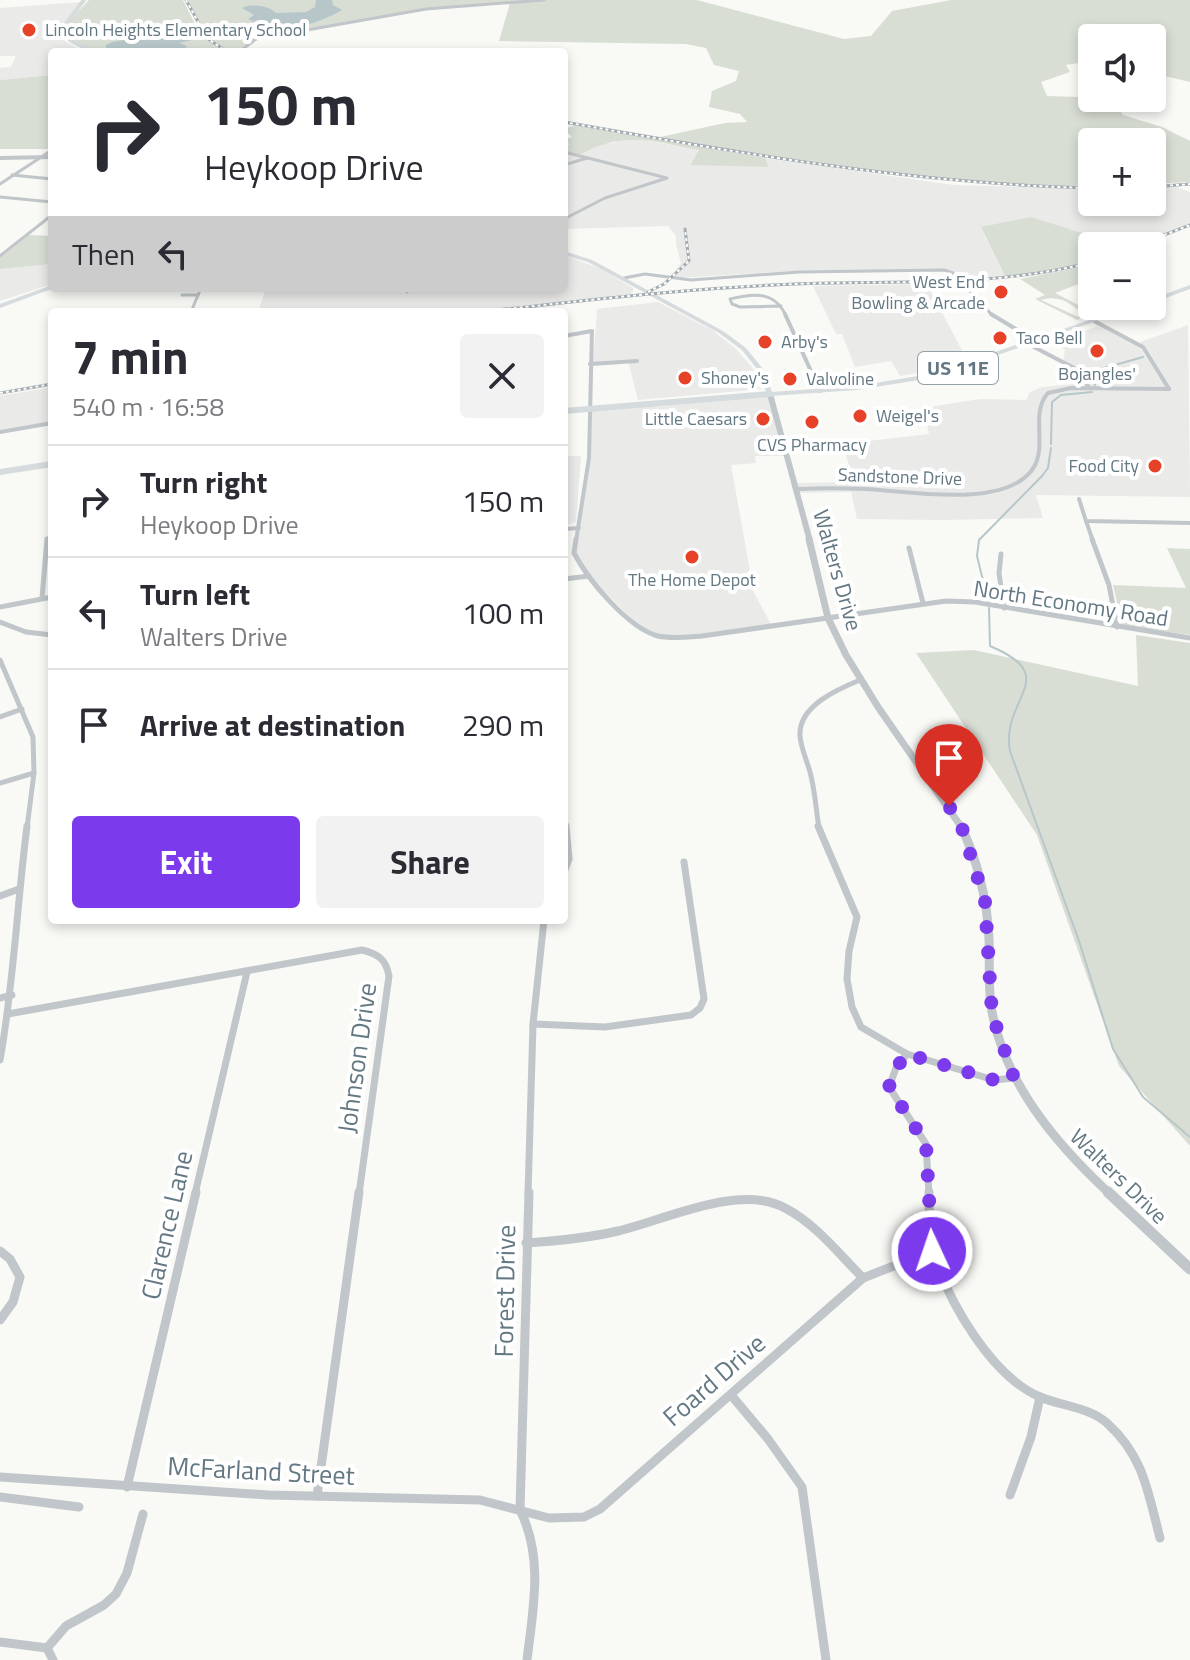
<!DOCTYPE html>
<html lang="en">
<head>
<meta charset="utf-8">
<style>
  :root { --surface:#fff; --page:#f2f2f3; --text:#2b2b33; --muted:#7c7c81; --line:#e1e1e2; --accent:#7c3aed }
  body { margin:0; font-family:"Titillium Web",sans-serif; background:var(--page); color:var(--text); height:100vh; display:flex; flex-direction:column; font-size:30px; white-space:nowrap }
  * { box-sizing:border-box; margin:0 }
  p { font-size:26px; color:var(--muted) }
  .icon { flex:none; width:44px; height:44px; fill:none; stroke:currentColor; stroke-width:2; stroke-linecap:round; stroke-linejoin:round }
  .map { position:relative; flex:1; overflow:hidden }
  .sheet { position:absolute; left:48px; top:308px; width:520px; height:616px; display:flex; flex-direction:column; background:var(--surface); border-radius:8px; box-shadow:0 4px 12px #0003 }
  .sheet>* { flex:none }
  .hud { position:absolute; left:48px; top:48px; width:520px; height:244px; border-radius:8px; box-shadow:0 4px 12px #0003; background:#fff; color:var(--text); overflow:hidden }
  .buttons { position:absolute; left:1078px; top:24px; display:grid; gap:16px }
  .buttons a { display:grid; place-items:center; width:88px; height:88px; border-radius:8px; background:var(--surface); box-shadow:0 4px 12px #0003; font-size:40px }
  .pin { position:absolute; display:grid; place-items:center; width:68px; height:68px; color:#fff; margin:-82px -34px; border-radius:50% 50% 50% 0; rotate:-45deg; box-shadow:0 0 8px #0007 }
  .pin .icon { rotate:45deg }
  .me { position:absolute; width:88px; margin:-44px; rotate:357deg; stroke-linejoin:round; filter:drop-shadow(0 0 6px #0008) }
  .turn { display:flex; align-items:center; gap:28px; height:168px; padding:0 24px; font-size:36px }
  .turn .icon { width:104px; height:104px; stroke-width:2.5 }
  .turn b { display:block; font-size:56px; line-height:68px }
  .then { display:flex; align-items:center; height:76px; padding:0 24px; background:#0003; gap:16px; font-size:30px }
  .round { display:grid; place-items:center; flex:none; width:84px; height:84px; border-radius:8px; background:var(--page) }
  .overview { display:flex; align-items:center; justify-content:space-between; height:136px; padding:0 24px }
  h1 { font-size:48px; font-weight:700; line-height:60px }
  .cta { display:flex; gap:16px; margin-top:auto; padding:16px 24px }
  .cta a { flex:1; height:92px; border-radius:8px; background:var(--accent); color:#fff; font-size:32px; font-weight:700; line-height:92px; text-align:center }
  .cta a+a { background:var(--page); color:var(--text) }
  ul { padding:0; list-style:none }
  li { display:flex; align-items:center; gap:24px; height:112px; padding:0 24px; border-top:2px solid var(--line) }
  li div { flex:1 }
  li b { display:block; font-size:30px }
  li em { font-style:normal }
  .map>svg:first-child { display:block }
  .built { fill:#eaeae9 }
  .green { fill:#d9ded5 }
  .water { fill:#b7c7c9 }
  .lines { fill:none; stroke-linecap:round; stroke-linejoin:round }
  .stream { stroke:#b7c7c9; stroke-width:2 }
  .minor-far4 { stroke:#c0c6c9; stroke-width:3 }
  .minor-far3 { stroke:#c0c6c9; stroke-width:4 }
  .minor-far2 { stroke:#c0c6c9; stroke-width:5 }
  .minor-far1 { stroke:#c0c6c9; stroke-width:7 }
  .minor { stroke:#c0c6c9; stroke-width:9 }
  .tertiary-far5 { stroke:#c0c6c9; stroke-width:3 }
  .tertiary-far4 { stroke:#c0c6c9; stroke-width:4 }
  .tertiary-far3 { stroke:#c0c6c9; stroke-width:6 }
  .tertiary-far2 { stroke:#c0c6c9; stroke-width:7 }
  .tertiary-far1 { stroke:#c0c6c9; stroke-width:9 }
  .tertiary { stroke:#c0c6c9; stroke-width:11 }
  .secondary-far1 { stroke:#d6dbde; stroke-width:4 }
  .secondary { stroke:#d6dbde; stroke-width:6 }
  .primary { fill:#d6dbde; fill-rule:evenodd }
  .rail-casing { stroke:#a1aaaf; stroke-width:3 }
  .rail { stroke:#fff; stroke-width:2; stroke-dasharray:3; stroke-linecap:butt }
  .route { stroke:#7c3aed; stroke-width:14; stroke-dasharray:0 25.2 }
  .poi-dot { fill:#e74128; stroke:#fff; stroke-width:3 }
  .labels { text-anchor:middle; stroke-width:8; stroke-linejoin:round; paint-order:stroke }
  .far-poi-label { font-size:18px; fill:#637882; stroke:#fff; text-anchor:start }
  .far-street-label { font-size:18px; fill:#637882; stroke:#fff }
  .shield { fill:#fff; stroke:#92a0a8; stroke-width:2 }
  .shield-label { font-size:20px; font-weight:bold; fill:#637882 }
  .street-label { font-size:22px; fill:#637882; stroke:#fff }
  .near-street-label { font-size:26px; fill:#637882; stroke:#fff }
</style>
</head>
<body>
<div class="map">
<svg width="1190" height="1660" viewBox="0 0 1190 1660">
  <rect width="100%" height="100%" fill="#f9f9f6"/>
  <g class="built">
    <path d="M82,2L59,27L58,33L63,40L84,52H52V75L0,80V68L11,67L16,56H0V8Z"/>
    <path d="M626,137L700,150L690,164L768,166L765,158L954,185L1092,189V202H1152V188L1176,187L1190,192V223L1132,246L981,228L1006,278L961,280L944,270H810L679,278L671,276L681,263L676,245V236L668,226L564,229V151L579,155L599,144L613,143Z"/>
    <path d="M564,255L601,269L633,288V292L630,295L462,312H258L266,288H564Z"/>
    <path d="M52,264V284L0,301V269Z"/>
    <path d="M927,284L967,360L947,368L900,376L891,361L855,367L842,334H836L813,286Z"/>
    <path d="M658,302L712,330L735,348L752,367L762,389L638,400L628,361L593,364L597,309Z"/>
    <path d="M1188,325L1190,497L1036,495L1043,518L943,520L857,519L851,492L799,493L796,483L855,482L842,444L929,434L923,408L980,399L1026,400L1030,392L1042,387L1086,383L1083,375L1063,362L1065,350L1053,343L1098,326L1139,346L1166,386L1140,342Z"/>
    <path d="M52,387V423L0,432V396Z"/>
    <path d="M770,394L788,456H755L756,463L731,465L754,593L772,626L702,636H661L640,627L599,586L574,553L589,458L590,409Z"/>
    <path d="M564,456H581L576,522L564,526Z"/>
  </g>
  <g class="green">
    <path d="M89,0H183L196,26L122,42L126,52L146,48L167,49L185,40L205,37L222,52H101C86,48 69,42 66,24Z"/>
    <path d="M188,0H697L844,39L871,36L892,11L951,0H1190V82L1152,73V38H1092V61L1066,65L1070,72L1041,82L1047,96L1110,98L1123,115L1162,127L1190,141V182L1152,184V142H1092V186C946,185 804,163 660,137L725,123L747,122L740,114L709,107L712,91L736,81L739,71L714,65L706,48L686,44L499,41L510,3L426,9L256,39C249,42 242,52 235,52C211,53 196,16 188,0Z"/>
    <path d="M52,75V149H0V80Z"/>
    <path d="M577,125L765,158L769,167L690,165L699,150C650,141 625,130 579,155L564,151L569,144L564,140L572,137L564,129Z"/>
    <path d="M1031,217L1123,246H1092V262L1062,270L1006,278L981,227Z"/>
    <path d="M29,235L52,236V264L0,269V258Z"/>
    <path d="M1092,265V279L1055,293L1096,314L1087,317C1072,305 1061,294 1041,300L1081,318L1077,320L1035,299L1045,295L1020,279Z"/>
    <path d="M1167,548L1190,549V635L1128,626L1122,624L1113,585L1186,588Z"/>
    <path d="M1136,635L1190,643V1146L1119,1066L1037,835L916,653L974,650L1138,686Z"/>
  </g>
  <g class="water">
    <path d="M316,0H332L333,5L342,10C315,26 278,36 248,19L254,15L242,8C251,3 270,6 276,13L306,12L315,7Z"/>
    <path d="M213,23H232L227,30L229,32L179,43L187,46L184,50L146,48L117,52L106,48V45L112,42Z"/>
  </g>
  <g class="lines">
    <g class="stream">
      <path d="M1095,385L1090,372L1143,357"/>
      <path d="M1051,444L1052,402L1061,395L1092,392"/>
      <path d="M988,601L977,556L979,540L1042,476L1048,468L1051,448"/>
      <path d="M989,608L990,646C1064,677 1000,698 1010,751L1079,941L1113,1049L1143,1097L1190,1137"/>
    </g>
    <g class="minor-far4">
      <path d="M564,152L667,178L605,198L564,219"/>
      <path d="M564,165L587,158"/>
      <path d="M12,175L52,179"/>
      <path d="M0,184L52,150"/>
      <path d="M0,197L52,202"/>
      <path d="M564,237V245"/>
      <path d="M0,256L52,215"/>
      <path d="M624,278L645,274L691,280L799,272L944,270L953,273L993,316"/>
      <path d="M406,288L407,292"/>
      <path d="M182,295H198"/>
      <path d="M781,306L740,307L732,304L730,299C754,293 775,291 786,316"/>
      <path d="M191,312L201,288"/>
    </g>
    <g class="minor-far3">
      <path d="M785,314L820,391"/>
      <path d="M991,314L1037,342"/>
      <path d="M1094,321L1143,347L1169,389"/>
      <path d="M564,336L592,331L589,458L576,541"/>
      <path d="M1030,345L1080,371L1089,388"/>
      <path d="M590,364L637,361"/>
      <path d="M0,432L52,423"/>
      <path d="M798,489C821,488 843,488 866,489C909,491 1003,509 1032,470C1049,447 1029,414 1048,393L1071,388L1169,389"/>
      <path d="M1079,499L1086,521L1190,523"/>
      <path d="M1086,521L1093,541"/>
      <path d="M564,529L579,528"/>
      <path d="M47,541L52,533"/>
    </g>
    <g class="minor-far2">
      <path d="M576,539L574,553C588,580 628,628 658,636C672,639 688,637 702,636L946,601L975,602L1190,638"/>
      <path d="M1092,539L1109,585L1117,627"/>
      <path d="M909,548L923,603"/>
      <path d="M1001,554L999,573L1004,608"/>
      <path d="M564,579L589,576"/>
      <path d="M42,598L47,539"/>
      <path d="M0,607L52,597"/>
      <path d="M0,622L26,632L52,635"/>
      <path d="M0,660L33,737L34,773L27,828"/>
      <path d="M0,717L22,709"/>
      <path d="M0,783L34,773"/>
      <path d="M564,799L566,828"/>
      <path d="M819,828C816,810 815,790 810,772C807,761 801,748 800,736C798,706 838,689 860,680"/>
    </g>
    <g class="minor-far1">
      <path d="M818,826L857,917L849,951L847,979L852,1007L861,1027L907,1054L994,1080L1014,1078"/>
      <path d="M564,872L569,859L566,826"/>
      <path d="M0,896L19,889"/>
      <path d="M0,998L12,995"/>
      <path d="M8,1014L362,950C378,954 386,959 389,976L359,1194"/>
      <path d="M533,1024L605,1027L691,1015L700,1008L704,999L684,862"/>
      <path d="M907,1054L896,1068L889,1087L926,1144L929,1194"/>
      <path d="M0,1060C14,982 17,904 27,826"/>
      <path d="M195,1194L247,972"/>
      <path d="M528,1194L533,1024L544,920"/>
    </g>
    <g class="minor">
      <path d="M929,1192C930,1211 927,1235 933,1253C949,1302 991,1376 1040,1397C1061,1406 1090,1407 1108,1424C1144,1457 1148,1493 1160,1538"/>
      <path d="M526,1243C557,1241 588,1238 618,1231C665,1220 739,1183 785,1208C816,1224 839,1254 863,1278"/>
      <path d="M0,1251L10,1259L20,1277L13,1302L0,1320"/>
      <path d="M731,1395L768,1439L802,1487L826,1660"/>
      <path d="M0,1477L268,1495L480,1500L549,1518L584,1517L600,1509L863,1278L932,1251"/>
      <path d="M127,1487L196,1192"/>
      <path d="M1010,1495L1031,1437L1040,1397"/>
      <path d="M317,1496L359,1192"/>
      <path d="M0,1497L79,1507"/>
      <path d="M0,1642L47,1648"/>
      <path d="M47,1648L66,1626L104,1605L116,1594L127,1573L143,1514"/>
      <path d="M47,1648L53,1660"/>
      <path d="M527,1660C533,1609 544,1558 520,1510L529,1192"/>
    </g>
    <path class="tertiary-far5" d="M239,52L256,39L426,9L544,0"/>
    <path class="tertiary-far4" d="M0,158L52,157"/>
    <path class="tertiary-far3" d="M770,394L810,541"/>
    <path class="tertiary-far2" d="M809,539L828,618L846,655L878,707L962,828"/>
    <path class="tertiary-far1" d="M961,826C978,862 987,899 989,938C990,961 988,983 991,1006C1003,1082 1056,1144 1110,1194"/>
    <path class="tertiary" d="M1108,1192L1190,1269"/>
    <path class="secondary-far1" d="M84,0L63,27L70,40L92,52"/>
    <g class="secondary">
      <path d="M564,411L770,394"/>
      <path d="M0,472L52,464"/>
    </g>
    <g class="primary">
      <path d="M564,251L592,260L723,331L746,348L763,369L772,392L857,386L930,374L1131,306H1140L931,378L857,390L770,396L767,394L757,369L742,350L719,333L588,262L564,255Z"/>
      <path d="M52,285V288H54L0,308V304Z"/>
      <path d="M1190,285V289L1152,303V299Z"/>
    </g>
    <defs>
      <g id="rail">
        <path d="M186,0L207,38L227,52"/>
        <path d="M564,122C739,153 913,184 1092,188"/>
        <path d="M1152,187L1190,184"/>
        <path d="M1136,246L1190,225"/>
        <path d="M648,292L664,284L689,261L685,229"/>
        <path d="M478,312C583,301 689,288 795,284C895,280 994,288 1092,262"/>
        <path d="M0,393L52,384"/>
      </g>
    </defs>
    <use href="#rail" class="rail-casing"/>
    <use href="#rail" class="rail"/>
  </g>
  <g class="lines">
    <path class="route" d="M932,1251L926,1144L889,1087L896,1068L907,1054L994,1080L1014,1078L992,1014L985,901L962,828L949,806"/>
  </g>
  <g class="poi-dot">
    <circle cx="29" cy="30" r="8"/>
    <circle cx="1001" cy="292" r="8"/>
    <circle cx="1000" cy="338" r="8"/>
    <circle cx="765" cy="342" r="8"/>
    <circle cx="1097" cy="351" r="8"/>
    <circle cx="685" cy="378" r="8"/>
    <circle cx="790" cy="379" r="8"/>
    <circle cx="860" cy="416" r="8"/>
    <circle cx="763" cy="419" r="8"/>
    <circle cx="812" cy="422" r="8"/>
    <circle cx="1155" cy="466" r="8"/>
    <circle cx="692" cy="557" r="8"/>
  </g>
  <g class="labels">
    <g class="far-poi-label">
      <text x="45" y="36">Lincoln Heights Elementary School</text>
      <text x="985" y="288" text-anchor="end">West End<tspan x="985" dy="21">Bowling &amp; Arcade</tspan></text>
      <text x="1016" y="344">Taco Bell</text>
      <text x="781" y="348">Arby's</text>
      <text x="1097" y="380" text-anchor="middle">Bojangles'</text>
      <text x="701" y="384">Shoney's</text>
      <text x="806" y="385">Valvoline</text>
      <text x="876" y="422">Weigel's</text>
      <text x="747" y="425" text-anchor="end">Little Caesars</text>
      <text x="812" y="451" text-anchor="middle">CVS Pharmacy</text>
      <text x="1139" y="472" text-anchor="end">Food City</text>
      <text x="692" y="586" text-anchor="middle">The Home Depot</text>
    </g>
    <g class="far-street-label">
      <text transform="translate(900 477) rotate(2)" y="6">Sandstone Drive</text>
    </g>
    <rect class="shield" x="918" y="352" width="80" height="32" rx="6"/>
    <g class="shield-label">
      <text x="958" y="375">US 11E</text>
    </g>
    <g class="street-label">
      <text transform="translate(838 570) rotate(74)" y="8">Walters Drive</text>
      <text transform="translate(1071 603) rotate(9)" y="8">North Economy Road</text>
      <text transform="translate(1119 1176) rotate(44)" y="8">Walters Drive</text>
    </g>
    <g class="near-street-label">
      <text transform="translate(357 1058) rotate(-82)" y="9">Johnson Drive</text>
      <text transform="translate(167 1225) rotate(-77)" y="9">Clarence Lane</text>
      <text transform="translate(505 1291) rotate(-89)" y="9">Forest Drive</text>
      <text transform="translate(714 1380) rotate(-41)" y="9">Foard Drive</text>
      <text transform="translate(261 1471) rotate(3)" y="9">McFarland Street</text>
    </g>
  </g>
</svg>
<div class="buttons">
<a><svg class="icon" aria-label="sound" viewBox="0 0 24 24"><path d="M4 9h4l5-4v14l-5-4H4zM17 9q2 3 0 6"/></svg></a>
<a>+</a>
<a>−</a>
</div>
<div class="pin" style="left:949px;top:806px;background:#d93025"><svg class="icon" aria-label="arrive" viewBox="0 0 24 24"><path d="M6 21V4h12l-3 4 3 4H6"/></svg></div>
<svg class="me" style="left:932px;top:1251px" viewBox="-20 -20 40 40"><circle r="17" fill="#7c3aed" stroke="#fff" stroke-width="3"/><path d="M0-11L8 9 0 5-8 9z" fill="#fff"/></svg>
<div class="hud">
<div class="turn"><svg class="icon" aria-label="right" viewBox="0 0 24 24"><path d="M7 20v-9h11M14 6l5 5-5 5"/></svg><div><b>150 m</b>Heykoop Drive</div></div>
<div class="then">Then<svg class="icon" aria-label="left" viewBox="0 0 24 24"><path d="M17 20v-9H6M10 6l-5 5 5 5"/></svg></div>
</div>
<section class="sheet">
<div class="overview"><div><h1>7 min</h1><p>540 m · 16:58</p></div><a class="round"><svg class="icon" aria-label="close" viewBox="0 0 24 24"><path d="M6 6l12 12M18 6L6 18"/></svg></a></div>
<ul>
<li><svg class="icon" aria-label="right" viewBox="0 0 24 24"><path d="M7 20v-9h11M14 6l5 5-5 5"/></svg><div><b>Turn right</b><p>Heykoop Drive</p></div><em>150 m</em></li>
<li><svg class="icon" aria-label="left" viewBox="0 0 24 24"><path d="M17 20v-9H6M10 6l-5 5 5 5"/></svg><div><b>Turn left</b><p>Walters Drive</p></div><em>100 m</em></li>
<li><svg class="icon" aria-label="arrive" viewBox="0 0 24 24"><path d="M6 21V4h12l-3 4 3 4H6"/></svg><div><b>Arrive at destination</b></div><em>290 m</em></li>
</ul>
<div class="cta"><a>Exit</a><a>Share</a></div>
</section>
</div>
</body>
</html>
